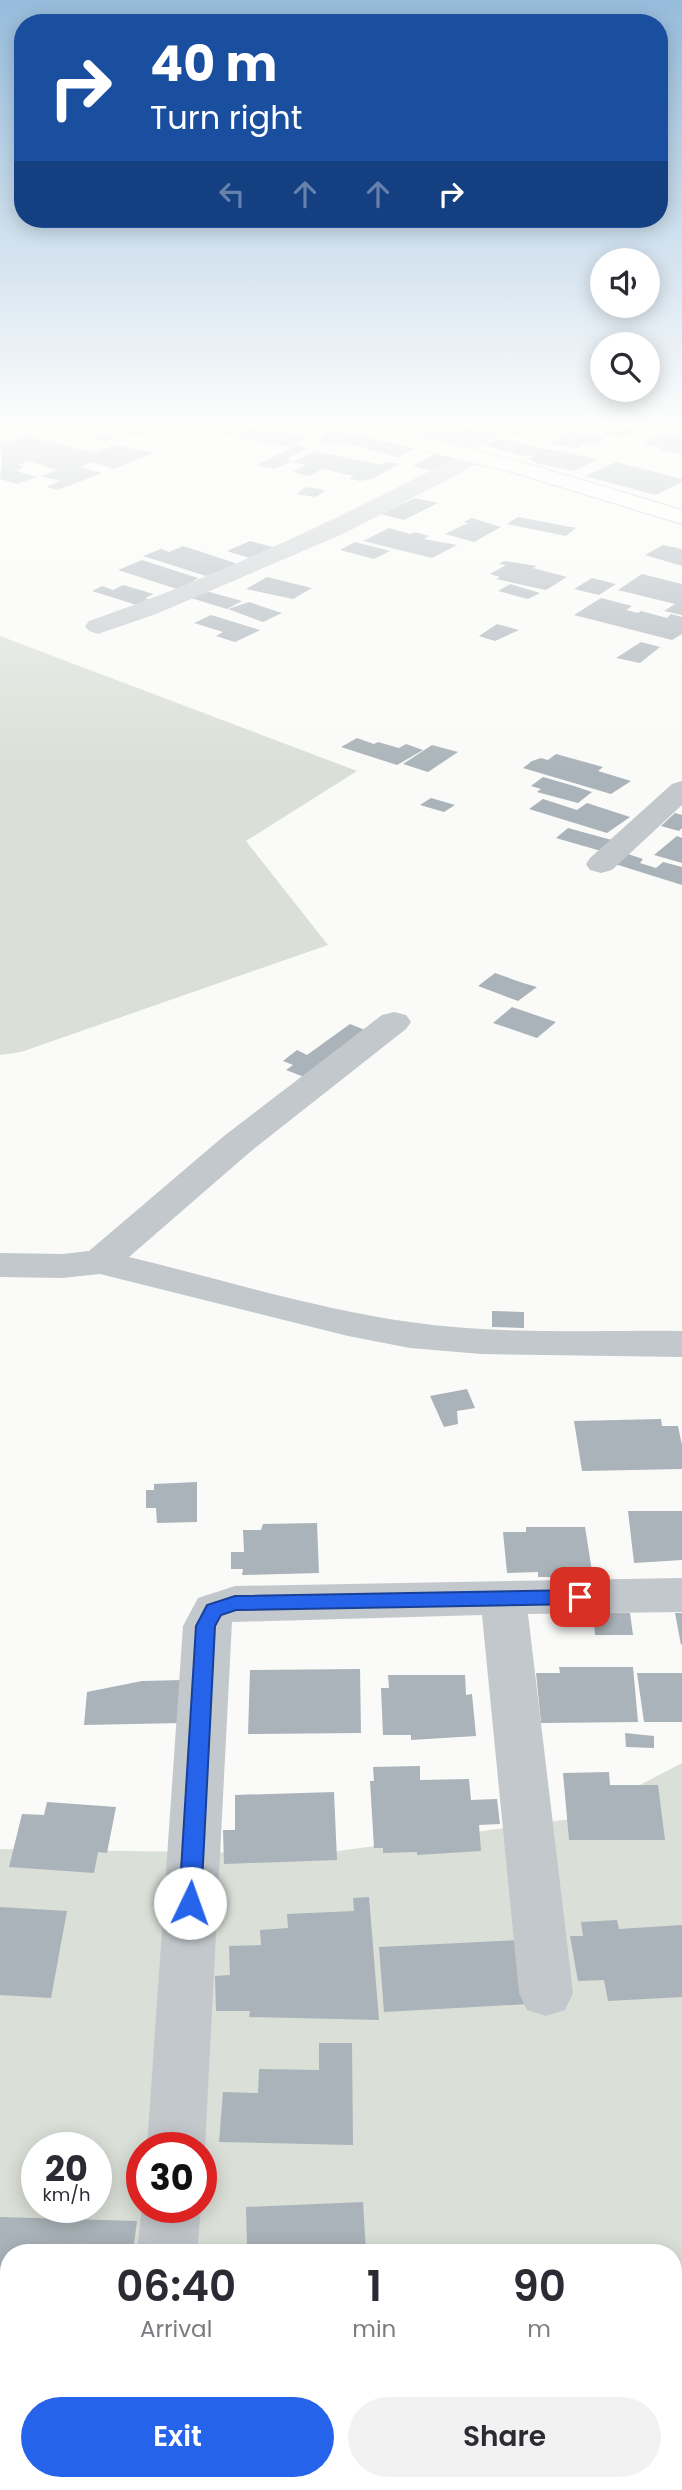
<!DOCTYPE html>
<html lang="en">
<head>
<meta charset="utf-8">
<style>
  :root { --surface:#fff; --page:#f2f2f3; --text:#2b2b33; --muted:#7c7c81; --accent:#2563eb }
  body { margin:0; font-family:Poppins,sans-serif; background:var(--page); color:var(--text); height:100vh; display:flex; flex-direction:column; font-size:26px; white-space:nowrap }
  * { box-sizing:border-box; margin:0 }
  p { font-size:23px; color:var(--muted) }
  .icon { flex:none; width:38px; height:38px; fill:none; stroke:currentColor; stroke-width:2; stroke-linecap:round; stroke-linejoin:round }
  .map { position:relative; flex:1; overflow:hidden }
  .side { position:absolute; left:0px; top:2244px; width:682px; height:247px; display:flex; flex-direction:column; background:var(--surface); border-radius:28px 28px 0 0; box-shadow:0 4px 18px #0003 }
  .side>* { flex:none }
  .banner { position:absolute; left:14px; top:14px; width:654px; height:214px; border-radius:28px; box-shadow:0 4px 18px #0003; background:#1a4fa0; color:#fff; overflow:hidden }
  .tools { position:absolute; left:590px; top:248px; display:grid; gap:14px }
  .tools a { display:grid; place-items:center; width:70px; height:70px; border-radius:50%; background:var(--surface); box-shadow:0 4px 18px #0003; font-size:35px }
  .speed { position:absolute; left:21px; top:2132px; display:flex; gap:14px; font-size:35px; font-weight:700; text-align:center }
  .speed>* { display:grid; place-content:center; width:91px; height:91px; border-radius:50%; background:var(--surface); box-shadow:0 4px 18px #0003; line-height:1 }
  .speed small { font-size:18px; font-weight:400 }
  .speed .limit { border:10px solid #d22; background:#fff; color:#111 }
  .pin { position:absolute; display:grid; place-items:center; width:60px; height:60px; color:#fff; margin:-30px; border-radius:14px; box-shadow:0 4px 10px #0006 }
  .me { position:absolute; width:77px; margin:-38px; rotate:3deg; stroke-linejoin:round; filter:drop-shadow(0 0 5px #0008) }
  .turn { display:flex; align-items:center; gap:24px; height:147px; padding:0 21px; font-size:32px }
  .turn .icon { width:91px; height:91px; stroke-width:2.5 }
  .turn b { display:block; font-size:49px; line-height:60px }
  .lanes { display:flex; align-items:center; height:66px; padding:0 21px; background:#0003; justify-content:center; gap:35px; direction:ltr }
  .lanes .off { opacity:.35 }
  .eta { display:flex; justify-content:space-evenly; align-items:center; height:119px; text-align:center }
  .eta b { font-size:42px; font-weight:600; line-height:49px }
  .primary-button { display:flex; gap:14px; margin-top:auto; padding:14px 21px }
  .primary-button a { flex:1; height:80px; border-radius:42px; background:var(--accent); color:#fff; font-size:28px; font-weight:600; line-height:80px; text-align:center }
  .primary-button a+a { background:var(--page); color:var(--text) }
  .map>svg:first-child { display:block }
  .green { fill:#dadfd7; fill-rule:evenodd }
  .building { fill:#aab3b9 }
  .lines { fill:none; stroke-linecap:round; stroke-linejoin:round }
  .major-casing { stroke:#b5babe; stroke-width:2 }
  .minor { fill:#c3c8cc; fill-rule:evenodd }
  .major { fill:#fff; fill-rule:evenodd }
  .route { fill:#2563eb; stroke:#184099; stroke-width:2 }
</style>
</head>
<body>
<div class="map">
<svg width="682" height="2490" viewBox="0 0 682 2490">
  <rect width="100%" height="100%" fill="#fafaf8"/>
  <g class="green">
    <path d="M0,636L357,771L246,841L328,945L21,1052L0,1055Z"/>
    <path d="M682,1763V2490H0V1849L317,1854L577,1818ZM37,2147H96V2207H37ZM142,2147H201V2207H142ZM9,2252H674V2482H9Z"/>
  </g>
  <g class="building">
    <path d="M80,423H123L153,430L137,437Z"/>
    <path d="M427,423L464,427L486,431L461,445L416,434L426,429L419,428Z"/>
    <path d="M545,423H580L568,429Z"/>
    <path d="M590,423H603L637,430L623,438L579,429Z"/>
    <path d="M514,424L528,427L535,429L521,435L500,432Z"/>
    <path d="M239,425L251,429L259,425L310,437L289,447L234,437L243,433L238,432L230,436L220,433Z"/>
    <path d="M332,430L415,448L398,457L339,442L329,446L317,443L324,438L318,437Z"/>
    <path d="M571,431L606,438L595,444L586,442L578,448L547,444Z"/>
    <path d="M105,432L119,436L106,441L91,437Z"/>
    <path d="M663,432L678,437L682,435V454L659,450L661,447L643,444Z"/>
    <path d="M26,435L94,453L115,445L154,453L114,469L92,462L79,467L102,473L58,490L46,487L60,481L41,476L57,470L28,461L18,465L25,467L16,471L37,477L17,484L0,479L2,461L0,444Z"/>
    <path d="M501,438L541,448L599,459L574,471L531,462L534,461L528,459L536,455L523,456L484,445Z"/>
    <path d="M296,445L309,448L286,459L293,461L275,469L256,465Z"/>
    <path d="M315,451L381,465L388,462L400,464L372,479L360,481L349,479L354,476L322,469L309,476L292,472L306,465L292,462Z"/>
    <path d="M436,454L459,459L435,471L413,466Z"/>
    <path d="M616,462L682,479V482L655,495L585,476Z"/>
    <path d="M306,487L326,490L316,497L296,494Z"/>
    <path d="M415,498L438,503L404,520L381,514Z"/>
    <path d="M518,517L576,528L566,536L507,524Z"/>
    <path d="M472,518L501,527L474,542L445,534L468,523L463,522Z"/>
    <path d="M389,528L410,534L415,532L429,536L424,539L457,545L432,558L363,541Z"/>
    <path d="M250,541L276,548L253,559L227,551Z"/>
    <path d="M355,542L390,551L374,559L340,550Z"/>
    <path d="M663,545L682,549V566L645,555Z"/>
    <path d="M183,546L235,563L238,565L206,576L143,556L161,549L169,552Z"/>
    <path d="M142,560L198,578L180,590L118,570Z"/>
    <path d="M504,561L537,566L533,568L567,577L546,590L496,579L500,577L490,574L506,565L499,564Z"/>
    <path d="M642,574L682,584V615L664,611L675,604L618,590Z"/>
    <path d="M267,577L312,588L293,599L246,589Z"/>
    <path d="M592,578L616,584L599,595L574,589Z"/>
    <path d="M510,584L540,593L528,599L498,591Z"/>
    <path d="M123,585L154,594L145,598L156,602L143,607L92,591L102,586L113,590Z"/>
    <path d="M206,591L242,601L227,609L191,598Z"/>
    <path d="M601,598L632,606L626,610L638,613L641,611L667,618L671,614L682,617V634L672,640L574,615Z"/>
    <path d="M249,602L282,613L263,622L228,609Z"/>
    <path d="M211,615L260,630L235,642L216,636L223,632L194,623Z"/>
    <path d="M497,624L519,630L495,641L479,636Z"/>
    <path d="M641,642L660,647L640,663L616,658Z"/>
    <path d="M357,738L374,744L378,742L399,748L406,744L423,750L397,765L341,747Z"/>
    <path d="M432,745L458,752L428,772L403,764Z"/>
    <path d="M556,754L603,767L598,771L631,781L611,794L523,768L532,761L541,758L548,760Z"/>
    <path d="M543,777L574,786L592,792L578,803L537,792L541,789L531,786Z"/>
    <path d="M431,798L455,805L444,812L420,805Z"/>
    <path d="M543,799L577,810L587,803L630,817L607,833L529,809Z"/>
    <path d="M675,813L682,815V828L679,831L661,826Z"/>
    <path d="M568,828L619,842L608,853L556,838Z"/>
    <path d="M677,836L682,838V863L654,855Z"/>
    <path d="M628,854L643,859L640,863L656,868L663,862L682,867V885L615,864Z"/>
    <path d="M495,973L523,983L537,987L518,1001L478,986Z"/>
    <path d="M512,1007L556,1022L537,1038L493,1023Z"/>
    <path d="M350,1024L370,1032L304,1077L286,1070L293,1065L283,1061L297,1050L307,1055Z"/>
    <path d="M492,1311L524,1312V1328L492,1327Z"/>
    <path d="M467,1389L475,1408L457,1411L458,1424L444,1427L430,1396Z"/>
    <path d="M661,1419L662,1426H678L682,1445V1469L582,1471L574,1421Z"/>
    <path d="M197,1482V1522L157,1523L156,1508H146V1490H154V1484Z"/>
    <path d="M628,1511H682V1560L634,1563Z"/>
    <path d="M317,1523L319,1573L242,1575L243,1569H231V1552H244L243,1530H261L263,1524Z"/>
    <path d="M526,1527H585L592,1571L562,1572V1577H538V1572L507,1573L503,1532H526Z"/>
    <path d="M593,1613H630L633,1635H595Z"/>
    <path d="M675,1613H682V1644L681,1645Z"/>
    <path d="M559,1667H633L638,1722L541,1723L536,1673H560Z"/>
    <path d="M360,1669L361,1733L248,1734L250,1670Z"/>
    <path d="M637,1673H682V1722H644Z"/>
    <path d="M388,1675H465L466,1695L472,1694L476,1736L411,1740V1735H383L381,1688H389Z"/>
    <path d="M184,1680L182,1723L84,1725L87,1692L142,1681Z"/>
    <path d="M625,1733L654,1736V1748L626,1747Z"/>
    <path d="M420,1766V1780L469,1779L471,1800L497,1799L500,1824L479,1825L481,1851L417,1855V1852L383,1853V1848H374L370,1781H374L373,1767Z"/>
    <path d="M609,1772L610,1785H658L665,1840H569L563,1773Z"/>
    <path d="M334,1792L337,1860L224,1864L223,1830H235V1795Z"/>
    <path d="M47,1802L116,1807L107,1853L98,1852L94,1873L9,1867L22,1814L44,1815Z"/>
    <path d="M369,1897L379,2020L249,2017L250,2011H216L215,1976L230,1975L229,1946L261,1945L260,1930L288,1928L287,1914L354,1911L353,1898Z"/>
    <path d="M0,1907L67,1911L51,1998L0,1995Z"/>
    <path d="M617,1920L619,1929L682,1925V1997L608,2001L604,1980L578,1981L570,1936H583L581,1922Z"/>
    <path d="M520,1940L530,2004L384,2012L379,1947Z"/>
    <path d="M319,2043H352L353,2145L219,2142L223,2092L258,2093L259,2069L319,2070Z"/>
    <path d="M363,2202L366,2252H239V2248L247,2247L246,2207Z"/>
    <path d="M0,2217L137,2221L133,2252H9V2410H0Z"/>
  </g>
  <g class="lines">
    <defs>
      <path id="major" d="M324,423H361L522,462L682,510V524L515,473L327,427Z"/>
    </defs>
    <use href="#major" class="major-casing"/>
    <g class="minor">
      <path d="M491,423H517L472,450L483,451L486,456L483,461L345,533L156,614L98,634L89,631L85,626L89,621C216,577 338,519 457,457L448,455L444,451L448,447Z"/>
      <path d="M682,781V805L612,870L601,873L590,870L586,864L590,858L672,784Z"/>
      <path d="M394,1012L406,1015L411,1022L406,1029L250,1152L129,1257C220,1279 317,1309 410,1322C499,1335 592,1330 682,1331V1357L481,1354L410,1348L348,1336L100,1274L62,1278L0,1277V1253L62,1254L89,1251L224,1136L382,1015Z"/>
      <path d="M682,1578V1612L528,1614L573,1993L565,2010L546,2016L527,2010L519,1993L482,1615L232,1622L205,2147L201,2155V2147H147L183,1626L198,1598L235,1586Z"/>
      <path d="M142,2206L201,2207L197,2252H137Z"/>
      <path d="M682,2371V2437L674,2440V2375Z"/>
      <path d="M115,2482H181L180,2490H114Z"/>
      <path d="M412,2482H510L506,2490H408Z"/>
    </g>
    <use href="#major" class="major"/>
  </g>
  <linearGradient id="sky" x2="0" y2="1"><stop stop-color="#96bcdc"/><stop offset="0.55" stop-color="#fdfdfc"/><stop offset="1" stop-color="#fdfdfc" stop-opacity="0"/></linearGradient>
  <rect width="682" height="772" fill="url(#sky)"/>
  <path class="route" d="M580,1590L586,1592L589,1597L586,1602L580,1604L236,1610L221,1615L215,1626L201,1903L198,1910L190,1912L182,1910L179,1903L196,1626L207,1605L235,1596Z"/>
</svg>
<div class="tools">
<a><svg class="icon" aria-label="sound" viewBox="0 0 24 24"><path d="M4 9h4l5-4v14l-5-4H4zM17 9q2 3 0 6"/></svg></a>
<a><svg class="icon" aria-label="search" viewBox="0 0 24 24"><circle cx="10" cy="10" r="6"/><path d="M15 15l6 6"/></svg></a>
</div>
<div class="speed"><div>20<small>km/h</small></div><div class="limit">30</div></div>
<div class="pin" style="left:580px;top:1597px;background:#d93025"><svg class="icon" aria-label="arrive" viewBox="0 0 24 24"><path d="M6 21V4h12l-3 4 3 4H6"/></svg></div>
<svg class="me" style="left:190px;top:1903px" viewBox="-20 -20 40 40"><circle r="19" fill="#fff"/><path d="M0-13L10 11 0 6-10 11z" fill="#2563eb"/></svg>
<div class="banner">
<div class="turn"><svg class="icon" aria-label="right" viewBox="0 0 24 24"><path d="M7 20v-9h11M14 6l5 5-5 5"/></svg><div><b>40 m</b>Turn right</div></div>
<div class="lanes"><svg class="icon off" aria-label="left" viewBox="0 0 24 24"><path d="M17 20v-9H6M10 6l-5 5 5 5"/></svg><svg class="icon off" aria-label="ahead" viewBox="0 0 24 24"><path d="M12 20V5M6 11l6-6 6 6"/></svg><svg class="icon off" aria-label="ahead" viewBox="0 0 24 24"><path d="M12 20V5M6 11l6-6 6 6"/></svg><svg class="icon" aria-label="right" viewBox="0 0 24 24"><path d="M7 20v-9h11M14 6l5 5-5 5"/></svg></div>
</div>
<section class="side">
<div class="eta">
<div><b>06:40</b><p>Arrival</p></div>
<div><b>1</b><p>min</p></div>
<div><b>90</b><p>m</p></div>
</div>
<div class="primary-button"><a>Exit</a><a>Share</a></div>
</section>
</div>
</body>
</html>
